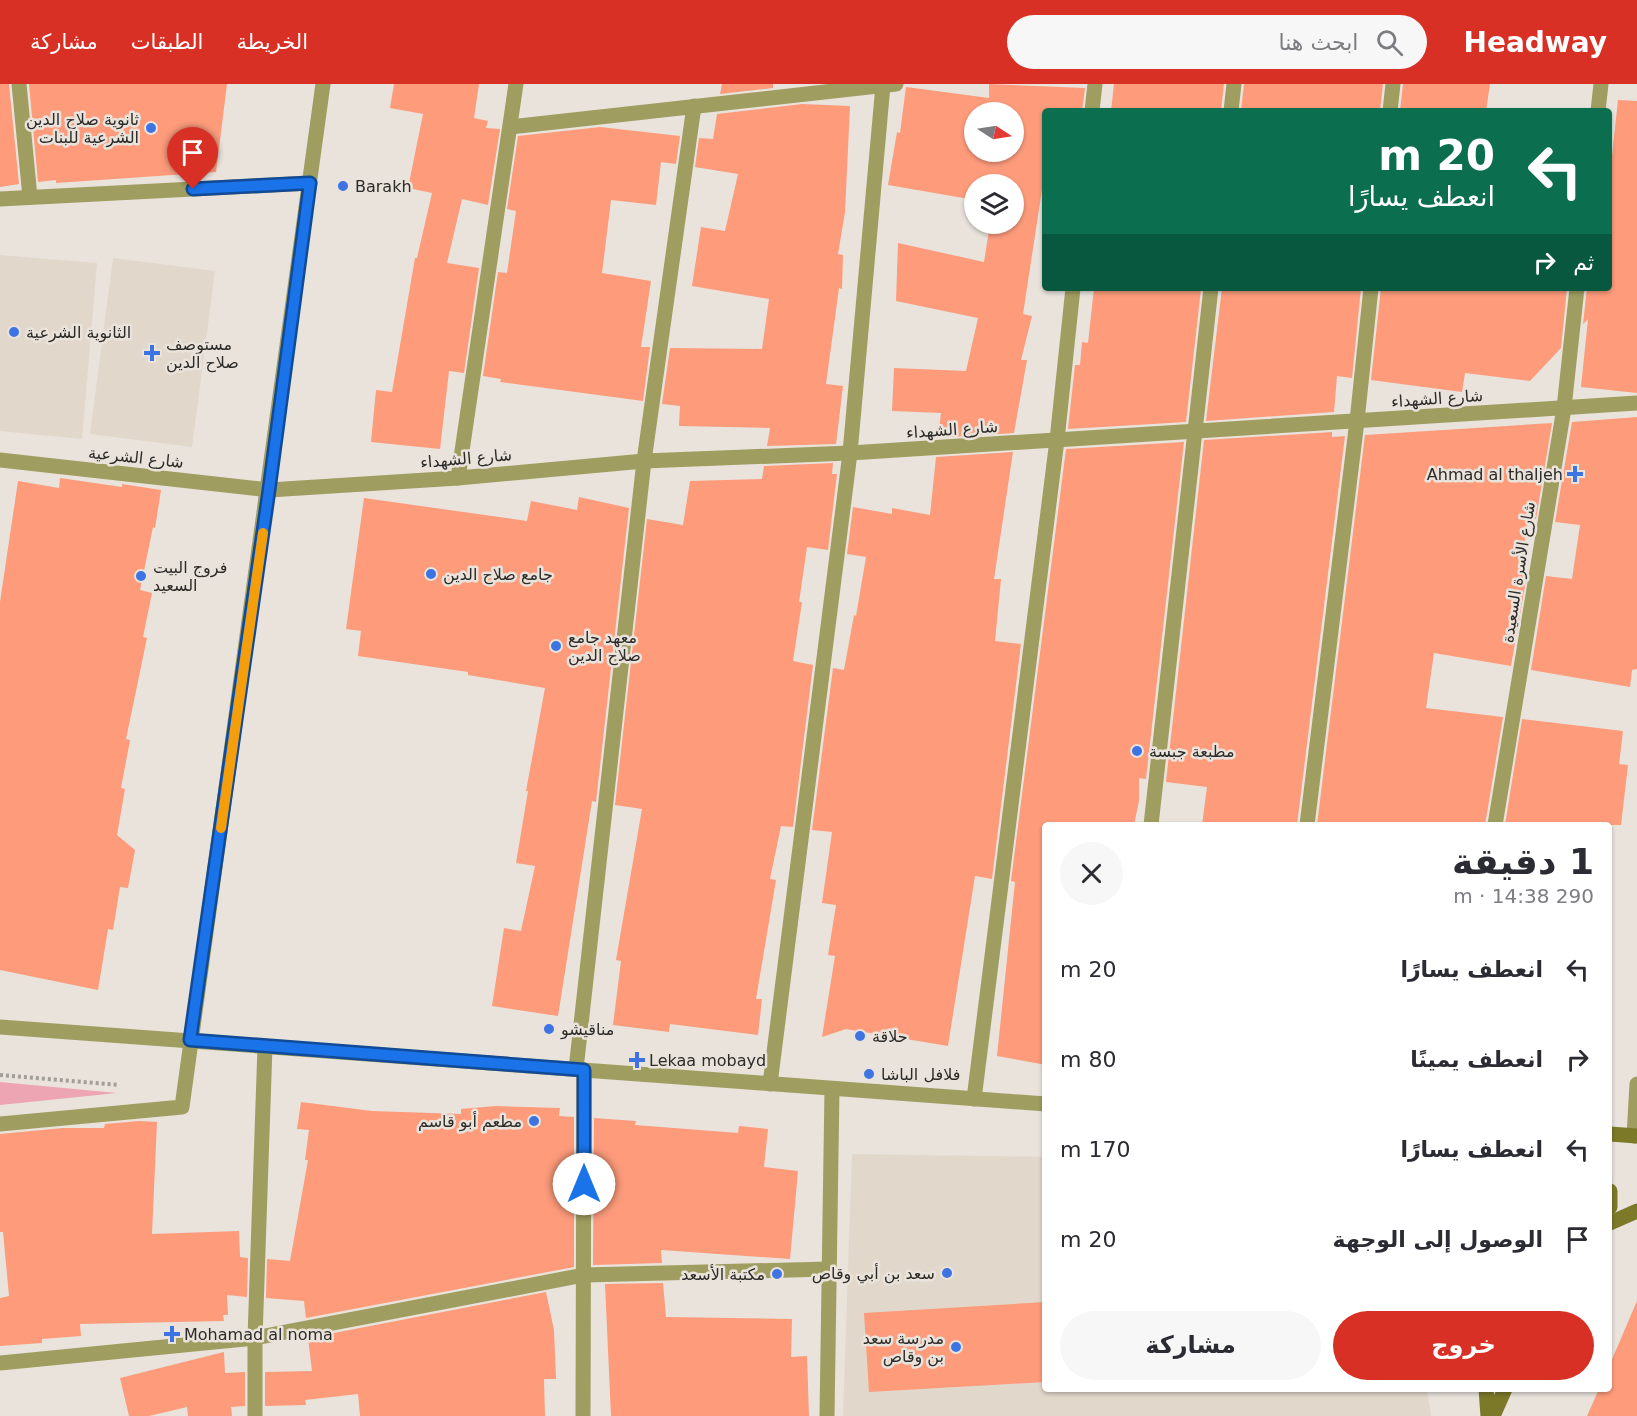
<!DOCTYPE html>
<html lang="ar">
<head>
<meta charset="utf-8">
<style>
  :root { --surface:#fff; --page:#f7f7f7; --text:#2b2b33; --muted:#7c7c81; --accent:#d93025 }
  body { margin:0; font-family:"DejaVu Sans","Noto Sans Arabic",sans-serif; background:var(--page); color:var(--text); direction:rtl; height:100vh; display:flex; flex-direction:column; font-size:22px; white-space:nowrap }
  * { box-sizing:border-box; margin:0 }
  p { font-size:20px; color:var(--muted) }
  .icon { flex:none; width:33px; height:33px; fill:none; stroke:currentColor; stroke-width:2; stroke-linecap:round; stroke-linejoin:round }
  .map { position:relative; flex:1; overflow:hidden; direction:ltr }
  .drawer { position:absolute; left:1042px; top:738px; width:570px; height:570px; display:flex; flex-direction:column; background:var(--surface); border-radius:6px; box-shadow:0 2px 4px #0004; direction:rtl }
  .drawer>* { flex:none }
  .top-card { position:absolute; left:1042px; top:24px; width:570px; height:183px; border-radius:6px; box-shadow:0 2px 4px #0004; direction:rtl; background:#0b6e4f; color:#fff; overflow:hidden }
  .needle { width:39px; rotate:102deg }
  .buttons { position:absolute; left:964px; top:18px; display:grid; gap:12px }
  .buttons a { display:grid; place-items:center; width:60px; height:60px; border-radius:50%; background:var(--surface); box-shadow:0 2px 4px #0004; font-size:30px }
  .pin { position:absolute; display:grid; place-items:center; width:51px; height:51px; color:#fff; margin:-62px -26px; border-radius:50% 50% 50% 0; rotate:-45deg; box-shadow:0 0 6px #0007 }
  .pin .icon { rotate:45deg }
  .me { position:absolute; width:66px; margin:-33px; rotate:0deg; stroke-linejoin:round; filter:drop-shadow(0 0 4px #0008) }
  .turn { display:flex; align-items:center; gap:21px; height:126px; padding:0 18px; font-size:27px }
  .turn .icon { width:78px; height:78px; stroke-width:2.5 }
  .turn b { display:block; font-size:42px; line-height:51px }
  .then { display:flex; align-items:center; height:57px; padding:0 18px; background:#0003; gap:12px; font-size:22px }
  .round { display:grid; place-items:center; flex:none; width:63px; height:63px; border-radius:32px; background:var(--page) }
  .summary { display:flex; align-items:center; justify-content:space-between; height:102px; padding:0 18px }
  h1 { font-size:36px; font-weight:600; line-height:45px }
  .primary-button { display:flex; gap:12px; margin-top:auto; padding:12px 18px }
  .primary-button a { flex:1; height:69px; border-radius:36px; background:var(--accent); color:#fff; font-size:24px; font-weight:600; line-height:69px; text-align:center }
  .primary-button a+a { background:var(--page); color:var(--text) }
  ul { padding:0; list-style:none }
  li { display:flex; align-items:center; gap:18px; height:90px; padding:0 18px }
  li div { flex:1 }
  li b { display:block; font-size:22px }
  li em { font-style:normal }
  header { display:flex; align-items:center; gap:36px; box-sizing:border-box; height:84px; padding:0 30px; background:var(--accent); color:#fff }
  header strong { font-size:28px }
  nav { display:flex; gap:33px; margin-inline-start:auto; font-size:21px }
  .search { width:420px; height:54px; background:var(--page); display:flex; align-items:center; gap:15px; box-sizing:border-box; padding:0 21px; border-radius:33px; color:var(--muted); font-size:22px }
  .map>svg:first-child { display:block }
  .built { fill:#e2d7cb }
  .green { fill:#eda5b4 }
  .building { fill:#fd9b7b; fill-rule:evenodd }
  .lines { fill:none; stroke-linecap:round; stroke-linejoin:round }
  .path { stroke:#a29e98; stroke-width:4; stroke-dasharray:3 3; stroke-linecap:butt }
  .minor { stroke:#9f9d5f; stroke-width:15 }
  .tertiary { stroke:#9f9d5f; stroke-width:15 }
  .secondary { stroke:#7c7929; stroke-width:15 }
  .route-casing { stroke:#114b97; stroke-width:15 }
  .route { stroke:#1a73e8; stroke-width:10 }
  .slow { stroke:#f59e0b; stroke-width:10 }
  .poi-dot { fill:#3e73e3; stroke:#e9e3dc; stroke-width:2 }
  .labels { text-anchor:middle; stroke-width:5; stroke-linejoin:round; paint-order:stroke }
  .poi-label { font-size:16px; fill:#2d2b28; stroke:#e9e3dc; text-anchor:start }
  .street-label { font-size:16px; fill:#2d2b28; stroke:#e9e3dc }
</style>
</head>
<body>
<header>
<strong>Headway</strong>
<div class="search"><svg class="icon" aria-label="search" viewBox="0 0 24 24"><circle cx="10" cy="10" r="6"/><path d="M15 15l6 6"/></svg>ابحث هنا</div>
<nav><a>الخريطة</a><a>الطبقات</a><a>مشاركة</a></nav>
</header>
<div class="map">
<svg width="1637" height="1332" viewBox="0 0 1637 1332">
  <rect width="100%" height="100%" fill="#e9e3dc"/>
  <g class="built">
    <path d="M0,171L97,179L82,355L0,347Z"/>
    <path d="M113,174L215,187L192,363L90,350Z"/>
    <path d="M852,1070L1045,1073L1046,1305H1427L1431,1332H843Z"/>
  </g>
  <path class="green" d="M0,998L117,1009L0,1021Z"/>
  <g class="building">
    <path d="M0,0H9L19,100L0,103Z"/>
    <path d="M29,0H227L216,88L56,99V96L38,98Z"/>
    <path d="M394,0H479L474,34L488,37L486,44L500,45L488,121L462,115L447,179L479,184L464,289L449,287L440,365L371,358L376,306L392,308L415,174H417L432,109L408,104L423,30L390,24Z"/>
    <path d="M722,0H773V4L720,10Z"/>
    <path d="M989,0L1085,4L1082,27H1046V99H1043L1023,230L1032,232L1021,276H1027L1014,349L938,354L941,329L892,327L894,284L966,287L978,234L896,217L898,159L984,178L990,140H1014V100H975V116L888,101L897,48L900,49L906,3L989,14ZM975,28H1014V68H975Z"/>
    <path d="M1114,0H1224L1221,27H1111Z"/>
    <path d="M1244,0H1383L1380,27H1241Z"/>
    <path d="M1403,0H1490L1486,27H1400Z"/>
    <path d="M1618,16L1637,17V309L1581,303L1588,235L1583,240L1587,204H1610V72H1612Z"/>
    <path d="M802,20L850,22L845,128L838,170L843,171L842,205L839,204L826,300L843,302L836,360L767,362L770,344L679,342L680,322L662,320L670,264L762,265L769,215L692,202L701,143L725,147L738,90L695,83L699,54L713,55L717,30Z"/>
    <path d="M600,43L680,52L676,80L661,78L656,121L611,116L602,189L651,197L641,263H650L643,317L500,298L501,295L483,292L498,188L507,189L516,127L507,125L518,52Z"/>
    <path d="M1094,204L1201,205L1186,338L1068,345L1075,281H1080L1082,258L1088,259Z"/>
    <path d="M1222,204H1361L1352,294L1337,292L1334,328L1206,337Z"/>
    <path d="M1381,204H1567L1561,264L1530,297L1465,289L1462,308L1371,296Z"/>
    <path d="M1637,333V585L1632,586L1630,603L1531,586L1546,492L1572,495L1580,441L1555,438L1572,338Z"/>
    <path d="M1552,339L1536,435L1528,434L1520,489L1527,490L1511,582L1434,569L1426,624L1503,633L1485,741H1317L1365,351Z"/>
    <path d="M1332,348V353L1345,352L1297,741H1202L1207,703L1166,698L1204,356Z"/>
    <path d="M1184,358L1146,695L1139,694V717L1134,741H1046V981L997,972L1015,798L1011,797L1066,365Z"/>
    <path d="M1013,368L994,495H1001L995,557L1021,560L992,795L975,792L948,962L846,945L822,953L835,872L828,871L836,821L822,819L832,748L812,746L833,584L844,586L854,531L856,532L866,473L847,470L853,423L892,430V424L930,431L936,373Z"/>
    <path d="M833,379L832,390H837L828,466L807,463L799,518H802L793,577L813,581L793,743L781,742L770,795L776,796L756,915H762L758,951L670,940L669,948L613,941L621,877L616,876L642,725L615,721L647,435L683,441L690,397L762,395L764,382Z"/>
    <path d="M60,394L122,403V400L161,406L155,444L153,443L140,506L152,509L143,553L147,554L126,655L130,656L121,704L125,705L117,751L135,766L128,804L120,803L113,846L108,845L98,906L0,886V518L18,397L59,404Z"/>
    <path d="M579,413L629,424L596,718L592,717L558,932L492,922L504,844L521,847L535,782L516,779L528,707H526L545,604L468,591V588L358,572L361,547L346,545L364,414L527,437L531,417L577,426Z"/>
    <path d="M1522,635L1623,647L1619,680L1628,681L1621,741H1505Z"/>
    <path d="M301,1018L372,1027L461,1030V1025L496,1022L560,1024L559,1032L574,1033V1183L306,1234L304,1217L266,1214L267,1175L290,1177L308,1076H305L309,1046L297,1045Z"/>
    <path d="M594,1034L636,1037L635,1041L738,1049L739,1042L768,1045L764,1083L798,1087L790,1175L661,1166L662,1179L593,1181Z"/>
    <path d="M139,1037L157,1038L152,1150L239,1147L240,1173L248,1174L247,1213L227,1211L228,1231H223L224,1237L80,1240L81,1252L42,1255V1259L0,1262V1214L9,1212L3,1148H0V1050L63,1044H104L105,1040Z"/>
    <path d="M663,1199L666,1233L792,1235L791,1273L807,1272L809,1332H611L605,1200Z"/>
    <path d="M546,1208L554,1246L556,1295H544L545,1332H360L358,1310L305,1316L306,1321L265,1322V1288L312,1287L308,1254Z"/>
    <path d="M1637,1217V1332H1587L1599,1305H1610V1280Z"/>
    <path d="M1046,1218V1298L869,1308L864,1229Z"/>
    <path d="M224,1268L225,1289L245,1288V1322L231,1323L232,1332H188L187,1323L149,1332H129L120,1294Z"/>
  </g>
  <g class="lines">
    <path class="path" d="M0,991L119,1001"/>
    <g class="minor">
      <path d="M19,0L30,113"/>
      <path d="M1092,27L1095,0"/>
      <path d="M1231,27L1234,0"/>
      <path d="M1390,27L1393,0"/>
      <path d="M1598,27L1601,0"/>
      <path d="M510,43L896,0"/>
      <path d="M0,115L310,99"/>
      <path d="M0,376L269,406L458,394L644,377L850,369L1637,319"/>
      <path d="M458,394L516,0"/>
      <path d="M1151,741L1211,204"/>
      <path d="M1307,741L1357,337L1371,204"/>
      <path d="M1495,741L1564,324L1577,204"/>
      <path d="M576,985L644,377L694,22"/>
      <path d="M770,1000L850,369L883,1"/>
      <path d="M974,1015L1057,356L1073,204"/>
      <path d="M0,1040L182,1023L323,0"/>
      <path d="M1634,1052L1637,1000"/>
      <path d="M0,1279L255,1254L584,1191L829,1185"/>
      <path d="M255,1332V1254L265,962"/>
      <path d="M583,1332L584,986"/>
      <path d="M827,1332L832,1005"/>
    </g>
    <path class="tertiary" d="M0,943L1046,1020"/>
    <g class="secondary">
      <path d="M1610,1050L1637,1052"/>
      <path d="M1610,1107V1123"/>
      <path d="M1610,1139L1637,1127"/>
      <path d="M1486,1305L1488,1332"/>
      <path d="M1493,1332L1505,1305"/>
    </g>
  </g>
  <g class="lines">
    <defs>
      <path id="route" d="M193,105L310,99L269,406L190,956L584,986V1100"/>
    </defs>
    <use href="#route" class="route-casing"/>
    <use href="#route" class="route"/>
    <path class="slow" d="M221,744L263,449"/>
  </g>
  <g class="poi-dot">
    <circle cx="151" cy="44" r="6"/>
    <circle cx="343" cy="102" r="6"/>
    <circle cx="14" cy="248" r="6"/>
    <path d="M149 260h6v6h6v6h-6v6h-6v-6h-6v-6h6z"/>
    <path d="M1572 381h6v6h6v6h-6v6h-6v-6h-6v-6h6z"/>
    <circle cx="431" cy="490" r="6"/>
    <circle cx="141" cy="492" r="6"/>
    <circle cx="556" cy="562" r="6"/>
    <circle cx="1137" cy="667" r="6"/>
    <circle cx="549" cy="945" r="6"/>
    <circle cx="860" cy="952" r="6"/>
    <path d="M634 967h6v6h6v6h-6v6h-6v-6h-6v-6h6z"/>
    <circle cx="869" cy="990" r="6"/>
    <circle cx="534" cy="1037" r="6"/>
    <circle cx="947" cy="1189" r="6"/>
    <circle cx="777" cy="1190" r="6"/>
    <path d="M169 1241h6v6h6v6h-6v6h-6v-6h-6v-6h6z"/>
    <circle cx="956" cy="1263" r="6"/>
  </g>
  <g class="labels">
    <g class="poi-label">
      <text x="139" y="41" text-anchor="end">ثانوية صلاح الدين<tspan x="139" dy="18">الشرعية للبنات</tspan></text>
      <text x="355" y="108">Barakh</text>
      <text x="26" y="254">الثانوية الشرعية</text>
      <text x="166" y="266">مستوصف<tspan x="166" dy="18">صلاح الدين</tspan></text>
      <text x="1563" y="396" text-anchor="end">Ahmad al thaljeh</text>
      <text x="153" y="489">فروج البيت<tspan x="153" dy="18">السعيد</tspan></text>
      <text x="443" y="496">جامع صلاح الدين</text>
      <text x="568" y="559">معهد جامع<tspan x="568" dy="18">صلاح الدين</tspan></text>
      <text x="1149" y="673">مطبعة جبسة</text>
      <text x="561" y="951">مناقيشو</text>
      <text x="872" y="958">حلاقة</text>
      <text x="649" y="982">Lekaa mobayd</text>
      <text x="881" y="996">فلافل الباشا</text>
      <text x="522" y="1043" text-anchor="end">مطعم أبو قاسم</text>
      <text x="935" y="1195" text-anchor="end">سعد بن أبي وقاص</text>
      <text x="765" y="1196" text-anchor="end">مكتبة الأسعد</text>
      <text x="184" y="1256">Mohamad al noma</text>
      <text x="944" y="1260" text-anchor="end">مدرسة سعد<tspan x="944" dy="18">بن وقاص</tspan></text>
    </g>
    <g class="street-label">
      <text transform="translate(1437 314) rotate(-4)" y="6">شارع الشهداء</text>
      <text transform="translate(952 345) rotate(-4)" y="6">شارع الشهداء</text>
      <text transform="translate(136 373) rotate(6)" y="6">شارع الشرعية</text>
      <text transform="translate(466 374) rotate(-5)" y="6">شارع الشهداء</text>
      <text transform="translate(1518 488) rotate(-81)" y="6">شارع الأسرة السعيدة</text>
    </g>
  </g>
</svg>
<div class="buttons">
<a><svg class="needle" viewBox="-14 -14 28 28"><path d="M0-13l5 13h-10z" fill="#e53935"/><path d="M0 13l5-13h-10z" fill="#7c7c81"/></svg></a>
<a><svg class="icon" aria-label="layers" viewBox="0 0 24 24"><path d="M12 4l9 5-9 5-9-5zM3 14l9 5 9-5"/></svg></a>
</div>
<div class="pin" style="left:193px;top:105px;background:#d93025"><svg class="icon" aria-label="arrive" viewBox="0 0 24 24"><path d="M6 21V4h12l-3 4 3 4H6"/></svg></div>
<svg class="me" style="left:584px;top:1100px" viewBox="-20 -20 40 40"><circle r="19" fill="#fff"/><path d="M0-13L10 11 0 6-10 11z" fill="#1a73e8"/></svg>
<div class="top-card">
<div class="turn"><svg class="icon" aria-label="left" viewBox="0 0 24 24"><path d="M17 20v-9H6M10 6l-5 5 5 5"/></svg><div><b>20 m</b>انعطف يسارًا</div></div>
<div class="then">ثم<svg class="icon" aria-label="right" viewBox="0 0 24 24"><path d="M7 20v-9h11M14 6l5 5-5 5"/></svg></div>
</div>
<section class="drawer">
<div class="summary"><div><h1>1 دقيقة</h1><p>290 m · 14:38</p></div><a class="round"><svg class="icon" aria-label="close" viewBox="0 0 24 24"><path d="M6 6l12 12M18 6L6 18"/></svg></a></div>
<ul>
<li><svg class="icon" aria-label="left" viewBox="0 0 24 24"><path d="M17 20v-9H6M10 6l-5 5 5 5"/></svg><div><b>انعطف يسارًا</b></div><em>20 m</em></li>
<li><svg class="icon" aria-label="right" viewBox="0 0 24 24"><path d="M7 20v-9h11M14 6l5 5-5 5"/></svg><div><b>انعطف يمينًا</b></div><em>80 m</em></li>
<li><svg class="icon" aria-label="left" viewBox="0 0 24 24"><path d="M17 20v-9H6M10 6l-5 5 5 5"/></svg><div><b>انعطف يسارًا</b></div><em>170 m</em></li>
<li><svg class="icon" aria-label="arrive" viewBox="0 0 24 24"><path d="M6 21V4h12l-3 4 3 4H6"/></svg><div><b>الوصول إلى الوجهة</b></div><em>20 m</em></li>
</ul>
<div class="primary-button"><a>خروج</a><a>مشاركة</a></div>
</section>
</div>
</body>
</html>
